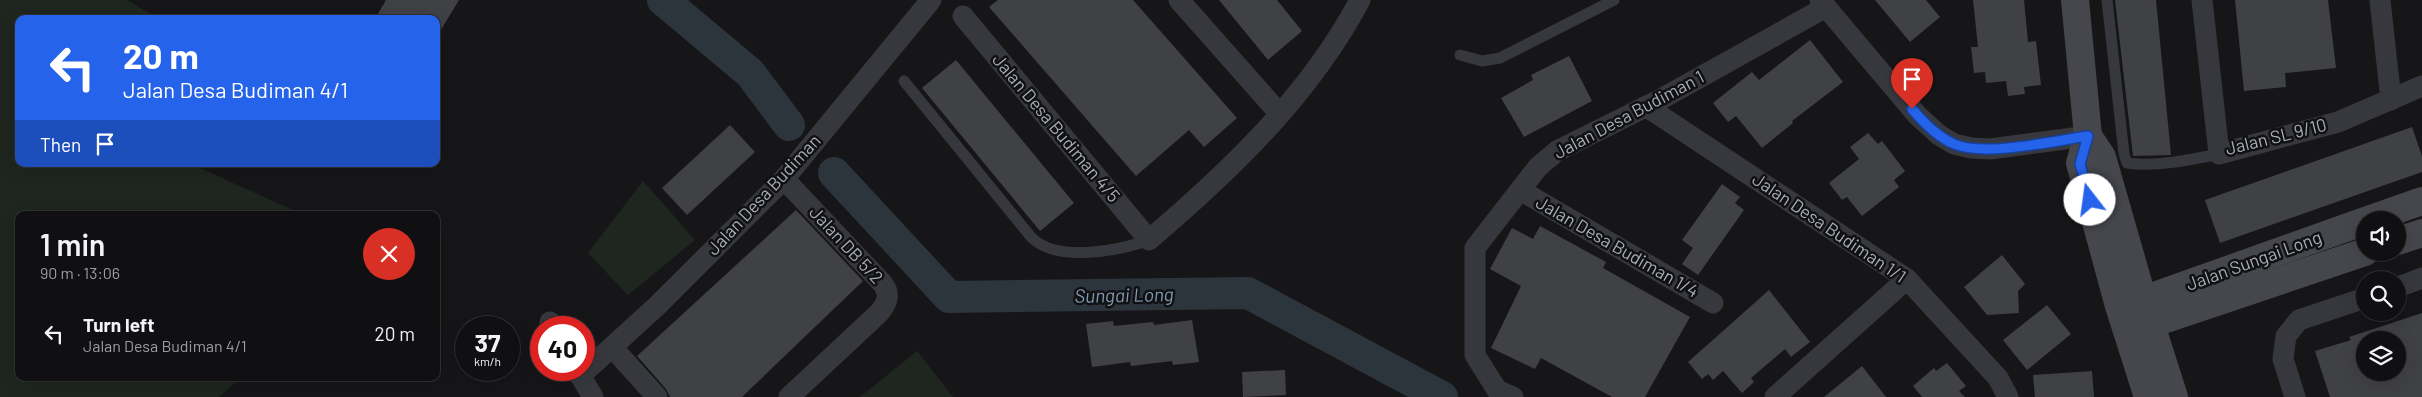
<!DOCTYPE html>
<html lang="en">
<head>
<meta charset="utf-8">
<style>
  :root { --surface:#101012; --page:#19191b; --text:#f1f3f6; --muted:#9c9d9f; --line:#303032 }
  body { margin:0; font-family:Barlow,sans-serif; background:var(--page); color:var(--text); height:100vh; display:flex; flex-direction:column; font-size:19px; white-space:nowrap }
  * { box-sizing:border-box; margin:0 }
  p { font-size:16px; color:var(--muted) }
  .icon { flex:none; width:28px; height:28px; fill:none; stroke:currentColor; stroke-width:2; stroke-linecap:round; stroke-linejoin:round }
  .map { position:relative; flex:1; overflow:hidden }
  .details { position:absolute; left:15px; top:211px; width:425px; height:170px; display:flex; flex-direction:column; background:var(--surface); border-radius:10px; box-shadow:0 5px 20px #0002,0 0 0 1px var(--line) }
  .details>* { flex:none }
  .banner { position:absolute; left:15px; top:15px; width:425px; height:152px; border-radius:10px; box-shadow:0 5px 20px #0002,0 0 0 1px var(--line); background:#2563eb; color:#fff; overflow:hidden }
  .buttons { position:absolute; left:2356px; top:211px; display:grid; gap:10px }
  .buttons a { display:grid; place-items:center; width:50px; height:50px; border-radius:50%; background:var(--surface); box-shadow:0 5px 20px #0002,0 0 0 1px var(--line); font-size:25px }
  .speed { position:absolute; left:455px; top:316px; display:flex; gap:10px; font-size:25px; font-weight:700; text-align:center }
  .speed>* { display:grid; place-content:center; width:65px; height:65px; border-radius:50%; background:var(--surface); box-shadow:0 5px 20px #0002,0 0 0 1px var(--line); line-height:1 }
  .speed small { font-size:12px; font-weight:400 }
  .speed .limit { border:8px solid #d22; background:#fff; color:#111 }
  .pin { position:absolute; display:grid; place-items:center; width:42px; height:42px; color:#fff; margin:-51px -21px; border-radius:50% 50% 50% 0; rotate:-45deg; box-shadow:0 0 5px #0007 }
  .pin .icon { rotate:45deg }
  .me { position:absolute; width:55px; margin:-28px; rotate:345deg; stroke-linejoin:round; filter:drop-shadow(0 0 4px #0008) }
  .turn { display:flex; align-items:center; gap:18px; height:105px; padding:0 25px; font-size:22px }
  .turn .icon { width:65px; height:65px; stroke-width:2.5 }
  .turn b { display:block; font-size:35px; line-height:42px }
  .then { display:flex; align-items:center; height:48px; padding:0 25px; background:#0003; gap:10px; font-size:19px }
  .round { display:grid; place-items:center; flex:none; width:52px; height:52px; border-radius:26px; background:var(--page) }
  .headline { display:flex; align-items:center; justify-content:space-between; height:85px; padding:0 25px }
  h1 { font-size:30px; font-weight:600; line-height:38px }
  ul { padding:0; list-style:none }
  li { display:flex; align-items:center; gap:15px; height:75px; padding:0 25px }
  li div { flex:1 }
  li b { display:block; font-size:19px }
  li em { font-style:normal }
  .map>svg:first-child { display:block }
  .green { fill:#1e261f }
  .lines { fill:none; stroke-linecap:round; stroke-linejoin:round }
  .river { stroke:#2c353c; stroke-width:32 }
  .building { fill:#404145; fill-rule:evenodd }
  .lane { stroke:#37383d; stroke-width:11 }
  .street { stroke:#37383d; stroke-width:21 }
  .secondary { stroke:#45474d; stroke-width:28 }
  .route-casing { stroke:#184099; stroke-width:12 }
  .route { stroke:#2563eb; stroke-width:9 }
  .labels { text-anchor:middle; stroke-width:5; stroke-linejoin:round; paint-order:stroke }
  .street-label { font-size:18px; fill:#a8adb8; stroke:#111113 }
  .water-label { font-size:19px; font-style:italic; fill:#7f9bb3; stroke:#111113 }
</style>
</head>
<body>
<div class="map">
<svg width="2422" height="397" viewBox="0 0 2422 397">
  <rect width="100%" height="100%" fill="#161618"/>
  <g class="green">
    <path d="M0,0H127L159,19H19V164H191L304,215H19V378H241L219,397H0Z"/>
    <path d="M643,181L695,240L628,295L588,253Z"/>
    <path d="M917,351L953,397H860Z"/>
  </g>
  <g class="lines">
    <g class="river">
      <path d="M663,0L750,73L789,125"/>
      <path d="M834,173L949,297L1248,293L1442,397"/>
    </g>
  </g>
  <g class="building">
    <path d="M386,0H459L436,38V19H375Z"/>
    <path d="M998,0H1133L1237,118L1204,147L1189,130L1136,176L989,7Z"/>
    <path d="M1219,0H1277L1302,31L1268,60Z"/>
    <path d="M1875,0H1926L1940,17L1910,42Z"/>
    <path d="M1973,0H2024L2028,42L2036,41L2041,85L2024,87L2025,94L2008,96L2006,81L1986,83L1985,72L1974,73L1971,47H1978Z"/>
    <path d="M2115,0H2156L2171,155L2133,156Z"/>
    <path d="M2235,0H2328L2336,68L2285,73L2286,87L2244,91Z"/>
    <path d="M1810,40L1843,82L1792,121L1793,123L1762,148L1736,116L1728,122L1713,103L1752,72L1759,80Z"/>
    <path d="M1569,56L1592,101L1524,137L1501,98L1533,80L1531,75Z"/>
    <path d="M956,60L1074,203L1040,231L922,88Z"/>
    <path d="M730,125L755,152L687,215L662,188Z"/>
    <path d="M2412,127L2422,156V172L2220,243L2205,200Z"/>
    <path d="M1868,133L1878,144L1882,141L1905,171L1894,180L1899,187L1862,216L1847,197L1842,200L1829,183L1859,159L1850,147Z"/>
    <path d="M1722,184L1740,197L1735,203L1744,210L1698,275L1682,264L1693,248L1682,240Z"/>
    <path d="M796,210L863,281L742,397H670L666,389L637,356Z"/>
    <path d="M1540,226L1606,262L1603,268L1690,317L1645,397H1612L1541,358L1535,369L1491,348L1521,286L1490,269L1512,228L1533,239Z"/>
    <path d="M2002,255L2025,284L2018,291L2019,313L1987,315L1964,287Z"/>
    <path d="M1769,290L1810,342L1791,357L1785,349L1751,378L1754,382L1742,393L1723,371L1713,380L1708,374L1702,379L1688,362Z"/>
    <path d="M2047,305L2071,334L2027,370L2003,340Z"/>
    <path d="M2422,313V397H2330L2315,351L2351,340L2349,337ZM2365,340H2398V372H2365Z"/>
    <path d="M1192,320L1199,362L1173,365L1172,361L1131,366L1130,362L1092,367L1086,324L1113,321L1114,326L1153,322L1154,325Z"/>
    <path d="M1947,363L1966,386L1959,391L1965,397H1922L1913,386L1934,368L1936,371Z"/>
    <path d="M1862,366L1886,397H1824Z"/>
    <path d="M1285,370L1286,395L1243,397L1242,372Z"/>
    <path d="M2092,371L2094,397H2035L2033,375Z"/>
  </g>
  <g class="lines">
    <g class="lane">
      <path d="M2107,0L2124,154L2127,163C2156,167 2190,160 2219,154"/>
      <path d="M1460,55L1482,61L1500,58L1614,0"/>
      <path d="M904,81L1031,237C1056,263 1118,251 1149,240"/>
    </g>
    <g class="street">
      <path d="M1179,0L1279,113"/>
      <path d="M1820,0L1917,115L1939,135L1954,144L1971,148L1990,149L2088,136"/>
      <path d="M2202,0L2219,154L2338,122L2422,86"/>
      <path d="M2380,0L2391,100"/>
      <path d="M963,16L1149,240C1230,171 1309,96 1360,0"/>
      <path d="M1647,107L1907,279L1998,378L2008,397"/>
      <path d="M784,179L883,284C891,295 887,303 879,313L789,397"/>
      <path d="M1520,190L1713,303"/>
      <path d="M2398,287L2422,278"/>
      <path d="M550,322L553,328"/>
      <path d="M612,347L657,397"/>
      <path d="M577,370L593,397"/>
      <path d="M580,376L658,305L784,179L931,0"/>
      <path d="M1513,397L1497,390L1475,355V248L1538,167L1557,151L1661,99L1826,7"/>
      <path d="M1775,397L1907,279"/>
      <path d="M2295,397L2283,359L2286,336L2299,320L2365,298"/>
    </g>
    <g class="secondary">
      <path d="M2075,0L2088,136L2080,163L2119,306L2148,397"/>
      <path d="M2088,136L2102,157L2143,300L2174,397"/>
      <path d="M2368,220L2422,201"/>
      <path d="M2398,241L2422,233"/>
      <path d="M2143,300L2365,221"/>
      <path d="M2151,324L2365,252"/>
    </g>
  </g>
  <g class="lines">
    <defs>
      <path id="route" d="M1912,109C1923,122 1938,137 1954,144C1984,157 2054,141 2088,136L2080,164L2090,200"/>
    </defs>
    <use href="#route" class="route-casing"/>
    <use href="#route" class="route"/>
  </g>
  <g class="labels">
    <g class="street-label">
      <text transform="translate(1629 115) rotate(-28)" y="6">Jalan Desa Budiman 1</text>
      <text transform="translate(1056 128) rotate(50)" y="6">Jalan Desa Budiman 4/5</text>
      <text transform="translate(2276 137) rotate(-14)" y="6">Jalan SL 9/10</text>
      <text transform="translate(764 195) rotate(-47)" y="6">Jalan Desa Budiman</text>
      <text transform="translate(1829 228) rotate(34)" y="6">Jalan Desa Budiman 1/1</text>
      <text transform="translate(846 245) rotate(47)" y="6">Jalan DB 5/2</text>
      <text transform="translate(1617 247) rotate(30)" y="6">Jalan Desa Budiman 1/4</text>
      <text transform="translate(2254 261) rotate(-20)" y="6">Jalan Sungai Long</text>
    </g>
    <g class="water-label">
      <text transform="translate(1124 295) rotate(-1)" y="7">Sungai Long</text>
    </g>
  </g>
</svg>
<div class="buttons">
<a><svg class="icon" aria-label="sound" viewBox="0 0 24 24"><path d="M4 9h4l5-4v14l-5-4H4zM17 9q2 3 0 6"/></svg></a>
<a><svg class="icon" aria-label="search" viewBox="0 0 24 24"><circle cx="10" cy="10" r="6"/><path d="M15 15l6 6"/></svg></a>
<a><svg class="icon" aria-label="layers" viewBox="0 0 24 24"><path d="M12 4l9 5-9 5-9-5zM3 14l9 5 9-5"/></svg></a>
</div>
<div class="speed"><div>37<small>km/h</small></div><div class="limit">40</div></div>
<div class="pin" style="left:1912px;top:109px;background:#d93025"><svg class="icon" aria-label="arrive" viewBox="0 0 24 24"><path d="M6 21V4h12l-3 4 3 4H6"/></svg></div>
<svg class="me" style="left:2090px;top:200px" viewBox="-20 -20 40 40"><circle r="19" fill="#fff"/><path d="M0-13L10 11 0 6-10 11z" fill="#2563eb"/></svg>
<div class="banner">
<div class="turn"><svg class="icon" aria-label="left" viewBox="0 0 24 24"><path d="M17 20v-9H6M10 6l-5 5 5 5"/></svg><div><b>20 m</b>Jalan Desa Budiman 4/1</div></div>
<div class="then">Then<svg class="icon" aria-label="arrive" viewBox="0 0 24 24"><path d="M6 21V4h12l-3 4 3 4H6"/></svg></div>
</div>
<section class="details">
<div class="headline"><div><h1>1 min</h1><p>90 m · 13:06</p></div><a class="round" style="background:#d93025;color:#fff"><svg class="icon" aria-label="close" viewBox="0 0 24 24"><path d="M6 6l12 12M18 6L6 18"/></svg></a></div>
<ul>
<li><svg class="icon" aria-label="left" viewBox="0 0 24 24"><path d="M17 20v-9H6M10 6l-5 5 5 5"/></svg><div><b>Turn left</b><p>Jalan Desa Budiman 4/1</p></div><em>20 m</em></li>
</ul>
</section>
</div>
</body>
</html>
